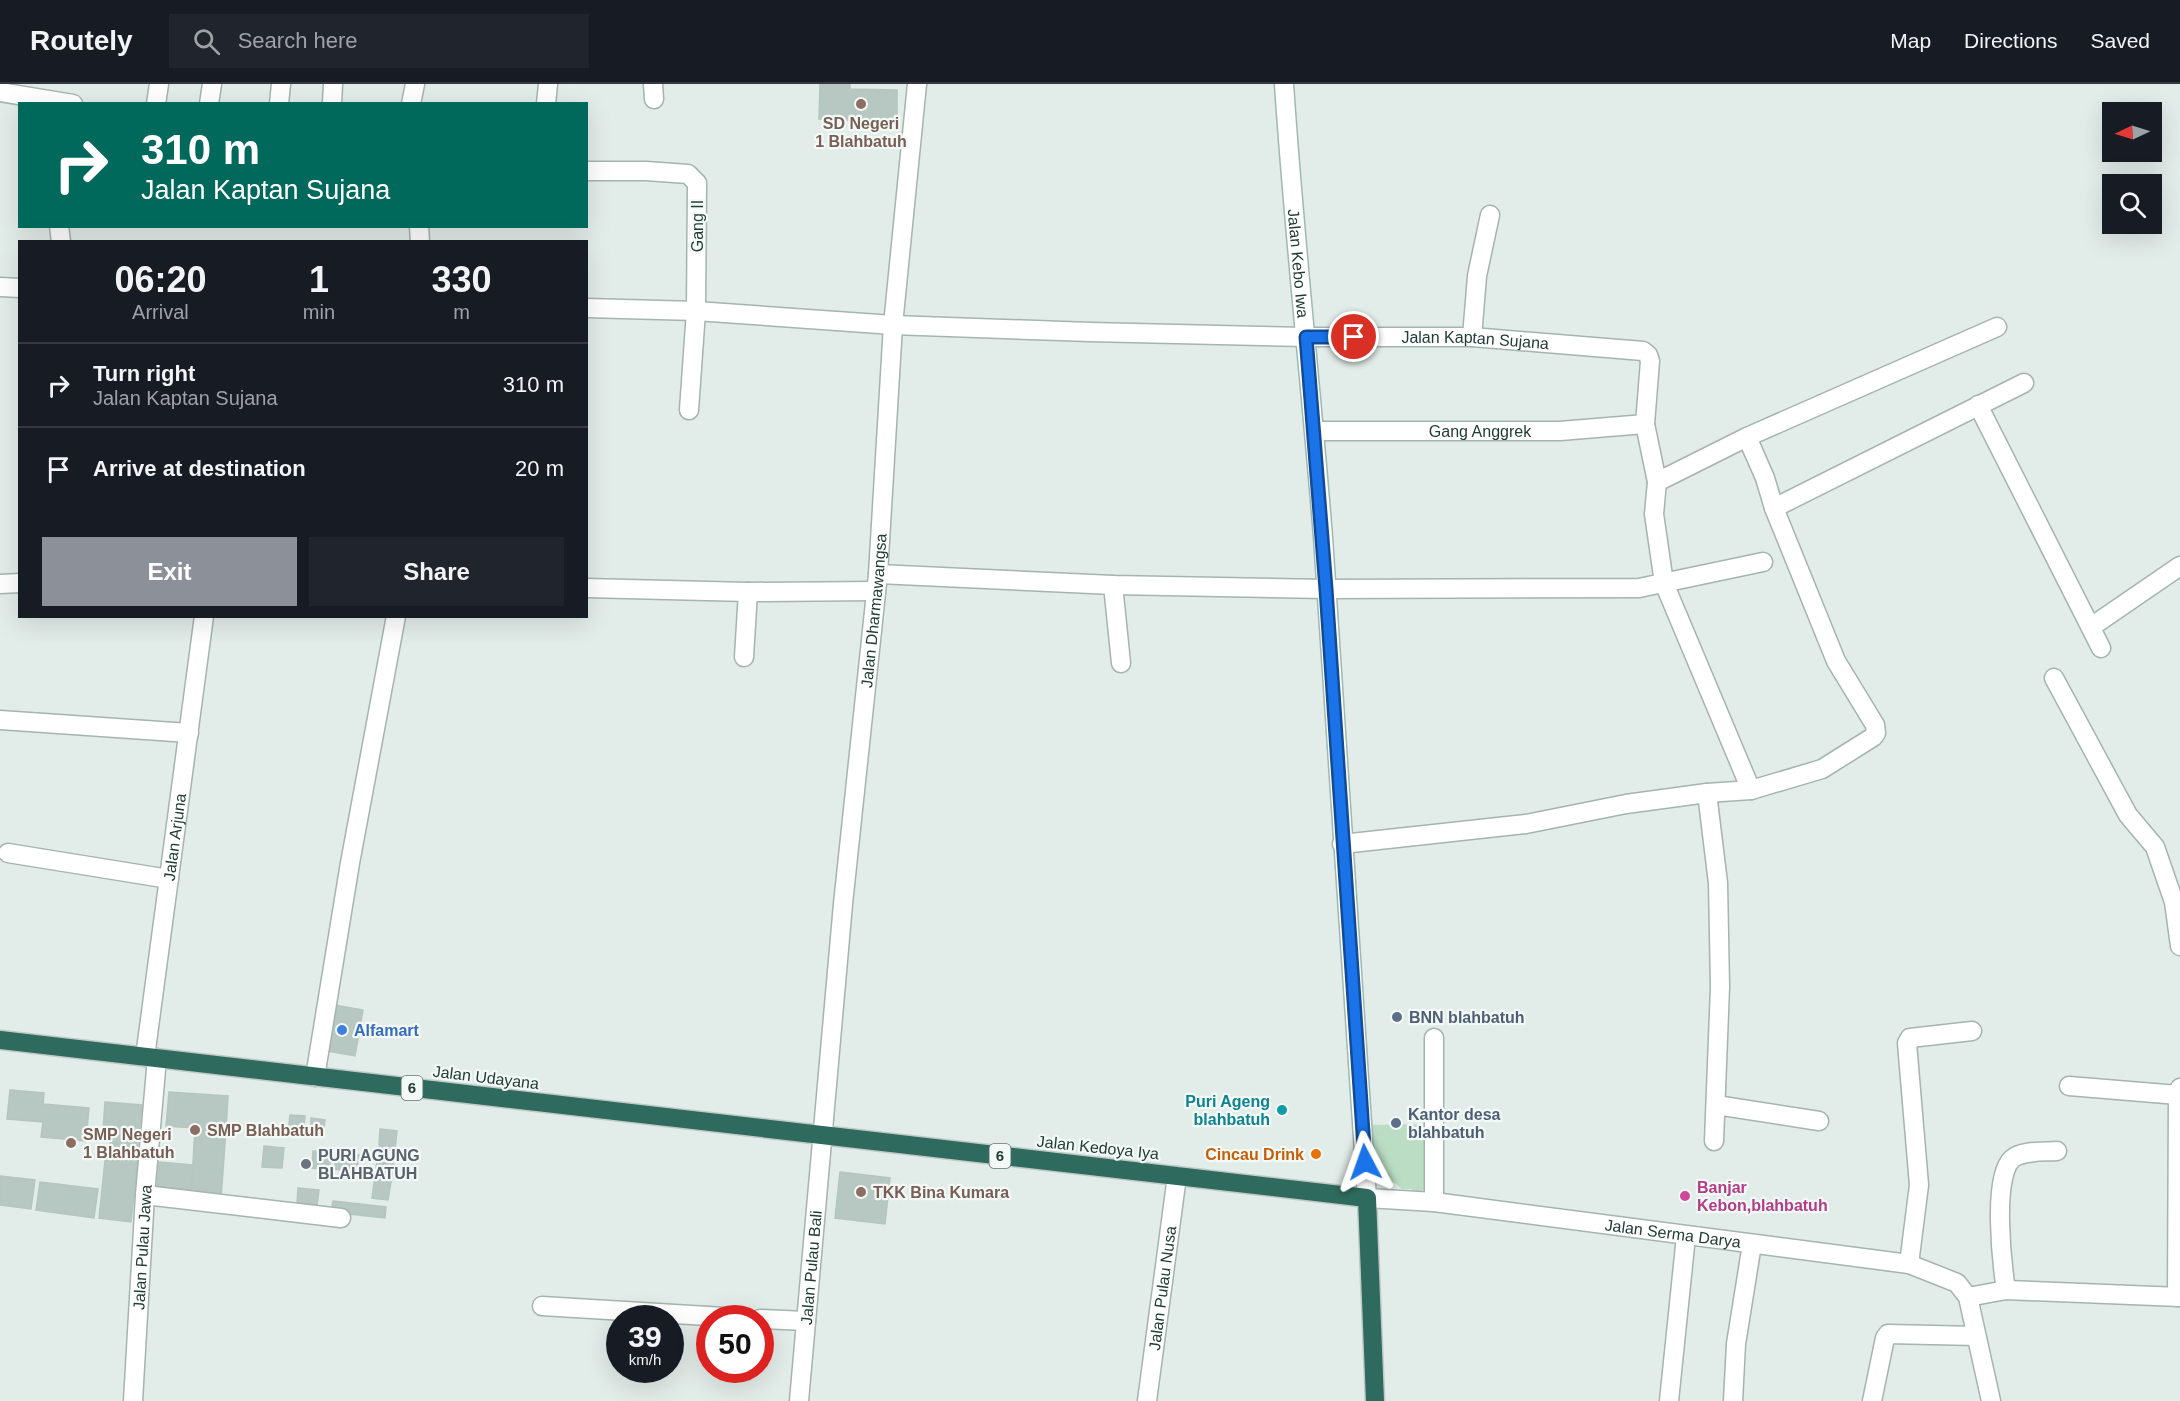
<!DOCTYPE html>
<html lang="en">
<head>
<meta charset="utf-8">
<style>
  :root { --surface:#171b24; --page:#20242c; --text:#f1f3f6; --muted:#9ea1a6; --line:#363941; --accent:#8c9099 }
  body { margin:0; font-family:Arial,sans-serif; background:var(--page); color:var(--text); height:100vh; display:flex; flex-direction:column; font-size:22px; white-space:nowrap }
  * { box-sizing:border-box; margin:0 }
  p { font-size:20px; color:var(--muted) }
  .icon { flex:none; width:33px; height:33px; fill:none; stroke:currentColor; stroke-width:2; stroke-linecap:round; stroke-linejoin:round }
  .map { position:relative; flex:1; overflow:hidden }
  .sheet { position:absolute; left:18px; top:156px; width:570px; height:378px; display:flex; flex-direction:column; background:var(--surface); border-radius:0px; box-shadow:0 6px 24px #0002 }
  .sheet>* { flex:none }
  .top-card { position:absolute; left:18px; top:18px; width:570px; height:126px; border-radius:0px; box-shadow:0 6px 24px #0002; background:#00695c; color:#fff; overflow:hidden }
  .needle { width:39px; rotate:266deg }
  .controls { position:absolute; left:2102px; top:18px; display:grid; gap:12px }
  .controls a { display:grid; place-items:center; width:60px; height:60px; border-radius:0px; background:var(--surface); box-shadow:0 6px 24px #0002; font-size:30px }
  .speed { position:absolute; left:606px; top:1221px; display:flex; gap:12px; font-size:30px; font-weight:700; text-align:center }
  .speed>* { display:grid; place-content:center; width:78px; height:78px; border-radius:50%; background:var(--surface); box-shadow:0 6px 24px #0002; line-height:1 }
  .speed small { font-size:15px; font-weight:400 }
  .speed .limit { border:9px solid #d22; background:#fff; color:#111 }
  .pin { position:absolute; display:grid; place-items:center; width:51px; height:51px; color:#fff; margin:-26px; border:3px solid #fff; border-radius:50%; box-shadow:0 2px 6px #0007 }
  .me { position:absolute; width:66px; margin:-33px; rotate:356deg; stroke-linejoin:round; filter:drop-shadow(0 0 4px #0008) }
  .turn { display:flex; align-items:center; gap:21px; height:126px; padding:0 24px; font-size:27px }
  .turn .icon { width:78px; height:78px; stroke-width:2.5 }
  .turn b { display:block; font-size:42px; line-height:51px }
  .eta { display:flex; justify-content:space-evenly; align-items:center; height:102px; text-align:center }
  .eta b { font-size:36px; font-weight:700; line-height:42px }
  .action { display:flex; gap:12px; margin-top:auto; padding:12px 24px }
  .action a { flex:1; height:69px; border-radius:0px; background:var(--accent); color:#fff; font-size:24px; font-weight:700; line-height:69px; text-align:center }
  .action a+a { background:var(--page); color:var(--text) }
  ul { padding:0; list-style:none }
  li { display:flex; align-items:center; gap:18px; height:84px; padding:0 24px; border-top:2px solid var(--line) }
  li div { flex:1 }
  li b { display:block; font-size:22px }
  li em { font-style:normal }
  header { display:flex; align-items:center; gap:36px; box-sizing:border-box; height:84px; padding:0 30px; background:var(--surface); border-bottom:2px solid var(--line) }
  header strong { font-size:28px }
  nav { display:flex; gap:33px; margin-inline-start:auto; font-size:21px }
  .search { width:420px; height:54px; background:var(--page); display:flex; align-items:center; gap:15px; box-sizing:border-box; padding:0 21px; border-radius:0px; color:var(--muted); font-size:22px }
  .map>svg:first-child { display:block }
  .green { fill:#bbddc4 }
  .building { fill:#b7c7c1; stroke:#b5c6bf; stroke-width:1.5 }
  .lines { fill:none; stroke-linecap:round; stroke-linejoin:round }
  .street-casing { stroke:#a5b4af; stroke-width:21 }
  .secondary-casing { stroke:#a0b8b0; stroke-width:21 }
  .highway-casing { stroke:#c1c9c7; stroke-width:21 }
  .street { stroke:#fff; stroke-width:18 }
  .secondary { stroke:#fff; stroke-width:18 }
  .highway { stroke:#2e6a5d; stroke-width:18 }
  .route-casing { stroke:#114b97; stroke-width:15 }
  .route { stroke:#1a73e8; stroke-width:10 }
  .education-dot { fill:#8d6e63; stroke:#f3f9f6; stroke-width:2 }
  .service-dot { fill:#5c6f8a; stroke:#f3f9f6; stroke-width:2 }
  .shop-dot { fill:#3f7fe0; stroke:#f3f9f6; stroke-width:2 }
  .culture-dot { fill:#0f9aa8; stroke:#f3f9f6; stroke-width:2 }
  .food-dot { fill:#e8710a; stroke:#f3f9f6; stroke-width:2 }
  .worship-dot { fill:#6b7280; stroke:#f3f9f6; stroke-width:2 }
  .hotel-dot { fill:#d1479c; stroke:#f3f9f6; stroke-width:2 }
  .labels { text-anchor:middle; stroke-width:4.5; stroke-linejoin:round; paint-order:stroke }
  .shield { fill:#f3f9f6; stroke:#617570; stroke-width:1.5 }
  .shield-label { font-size:15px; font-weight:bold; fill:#223d36 }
  .education-label { font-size:16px; font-weight:bold; fill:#785e54; stroke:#f3f9f6; text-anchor:start }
  .street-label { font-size:16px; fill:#223d36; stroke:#f3f9f6 }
  .service-label { font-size:16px; font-weight:bold; fill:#4e5e75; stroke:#f3f9f6; text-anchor:start }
  .shop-label { font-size:16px; font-weight:bold; fill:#366cbe; stroke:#f3f9f6; text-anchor:start }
  .culture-label { font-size:16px; font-weight:bold; fill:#0d838f; stroke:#f3f9f6; text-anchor:end }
  .food-label { font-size:16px; font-weight:bold; fill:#c56008; stroke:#f3f9f6; text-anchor:end }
  .worship-label { font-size:16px; font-weight:bold; fill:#5b616d; stroke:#f3f9f6; text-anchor:start }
  .hotel-label { font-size:16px; font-weight:bold; fill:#b23c85; stroke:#f3f9f6; text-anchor:start }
</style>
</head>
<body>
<header>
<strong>Routely</strong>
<div class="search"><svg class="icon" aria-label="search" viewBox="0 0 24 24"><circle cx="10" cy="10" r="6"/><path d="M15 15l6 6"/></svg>Search here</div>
<nav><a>Map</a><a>Directions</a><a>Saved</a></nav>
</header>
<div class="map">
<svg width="2180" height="1317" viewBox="0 0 2180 1317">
  <rect width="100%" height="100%" fill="#e2ece8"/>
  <path class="green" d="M1432,1040V1107L1422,1106L1421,1112L1412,1111V1105H1402L1395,1099L1382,1098L1371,1081L1368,1041Z"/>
  <g class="building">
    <path d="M820,0H850V5L897,6V38L819,35Z"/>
    <path d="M329,920L363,926L355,972L321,966Z"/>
    <path d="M10,1006L44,1009L43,1020L89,1024L86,1057L41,1053L43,1038L7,1035Z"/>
    <path d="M169,1008L228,1012L226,1046L166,1042Z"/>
    <path d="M105,1018L142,1021L137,1068L109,1065L111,1047L103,1046Z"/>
    <path d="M290,1031L305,1032L303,1051L288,1050Z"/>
    <path d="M311,1034L325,1036L324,1044L311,1042Z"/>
    <path d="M195,1044L226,1046L221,1114L191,1112Z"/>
    <path d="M380,1045L397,1047L395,1065L379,1063Z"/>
    <path d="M264,1062L284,1064L282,1084L262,1083Z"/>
    <path d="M106,1067L138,1071L131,1138L99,1134Z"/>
    <path d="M313,1067L331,1069L330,1086L312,1084Z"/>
    <path d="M337,1068L359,1071L357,1088L334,1085Z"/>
    <path d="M377,1077L394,1080L388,1116L372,1114Z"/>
    <path d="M159,1078L193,1081L191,1109L157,1106Z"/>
    <path d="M840,1088L890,1094L885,1140L835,1134Z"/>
    <path d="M0,1092L35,1096L31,1125L0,1121Z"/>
    <path d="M40,1098L98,1105L94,1134L36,1126Z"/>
    <path d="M298,1104L319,1106L317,1121L297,1120Z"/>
    <path d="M333,1117L386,1123L385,1134L331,1128Z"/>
  </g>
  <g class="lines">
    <defs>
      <g id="street">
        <path d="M653,0L654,15"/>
        <path d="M0,8L73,20"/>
        <path d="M156,20L159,0"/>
        <path d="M209,20L212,0"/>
        <path d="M279,20L281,0"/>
        <path d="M332,20L333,0"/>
        <path d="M411,20L415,0"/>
        <path d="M546,20L548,0"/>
        <path d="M586,87H646L688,90L697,99L696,227L689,326"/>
        <path d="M59,142L61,158"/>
        <path d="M419,142L420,158"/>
        <path d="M0,203L20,204"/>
        <path id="s1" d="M586,224L696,227L893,241L1090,248L1306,253H1472L1643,267L1648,271L1650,277L1645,340L1657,398L1654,430L1664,499L1751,706"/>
        <path d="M1472,253L1477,192L1490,131"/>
        <path d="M1978,321L2101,564"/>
        <path id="s2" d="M1315,347H1560L1645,340"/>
        <path d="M1657,398L1747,353L1997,243"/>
        <path d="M1774,424L2024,299"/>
        <path d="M878,490L1113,501L1326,505L1639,504L1763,478"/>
        <path d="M0,500L20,499"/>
        <path d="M1113,501L1121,579"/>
        <path d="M586,504L748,508L876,507"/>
        <path d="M2091,543L2180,482"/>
        <path d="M744,573L748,508"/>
        <path d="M2054,594L2128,731L2155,763L2174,818L2180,862"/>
        <path d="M0,636L189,649"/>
        <path d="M1707,709L1718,799L1720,903L1714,1057"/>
        <path d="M1342,760L1526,740L1626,720L1707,709L1751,706L1822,685L1873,653L1876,649L1875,641L1836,577L1774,424L1765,394L1747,353"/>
        <path d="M8,769L169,795"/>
        <path d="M1434,954V1118"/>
        <path id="s3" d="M145,973L204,532"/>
        <path d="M315,993L350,779L396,532"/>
        <path d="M2069,1002L2178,1011"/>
        <path d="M1716,1021L1819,1037"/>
        <path d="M145,1111L341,1134"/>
        <path id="s4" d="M1367,1114L1434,1118L1909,1180L1957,1199L1968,1213L1991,1317"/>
        <path d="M1909,1180L1919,1101L1907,959L1910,954L1972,947"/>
        <path d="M2006,1206C2002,1180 1992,1093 2012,1075C2022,1066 2045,1068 2057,1067"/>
        <path d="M1968,1213L2006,1206L2180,1213"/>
        <path d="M2177,1213L2178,1011L2180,1004"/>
        <path d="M542,1222L741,1234"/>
        <path d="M760,1235L806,1237"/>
        <path id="s5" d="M133,1317L145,1111L157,974"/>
        <path id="s6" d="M799,1317L843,820L878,490L893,241L917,0"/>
        <path id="s7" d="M1147,1317L1177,1092"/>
        <path d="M1669,1317L1686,1152"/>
        <path d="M1733,1317L1736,1260L1752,1160"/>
        <path d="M1872,1317L1885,1254L1888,1250L1976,1252"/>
      </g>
      <g id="secondary">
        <path id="s8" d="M1284,0C1294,151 1311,302 1323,453C1339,673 1351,894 1367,1114"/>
      </g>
      <path id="highway" d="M0,956L1367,1114L1375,1317"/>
    </defs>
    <use href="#street" class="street-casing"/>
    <use href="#secondary" class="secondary-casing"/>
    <use href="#highway" class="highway-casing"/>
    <use href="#street" class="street"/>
    <use href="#secondary" class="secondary"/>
    <use href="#highway" class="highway"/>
  </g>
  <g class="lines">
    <defs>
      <path id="route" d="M1354,253H1306L1326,505L1365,1078"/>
    </defs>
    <use href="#route" class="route-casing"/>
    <use href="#route" class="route"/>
  </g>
  <g class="education-dot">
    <circle cx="861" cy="20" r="6"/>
    <circle cx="195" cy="1046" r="6"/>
    <circle cx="71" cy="1059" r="6"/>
    <circle cx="861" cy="1108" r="6"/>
  </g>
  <g class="service-dot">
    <circle cx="1397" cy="933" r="6"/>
    <circle cx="1396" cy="1039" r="6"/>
  </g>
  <circle class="shop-dot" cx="342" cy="946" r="6"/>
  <circle class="culture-dot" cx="1282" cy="1026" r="6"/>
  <circle class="food-dot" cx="1316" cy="1070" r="6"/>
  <circle class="worship-dot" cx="306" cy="1080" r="6"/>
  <circle class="hotel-dot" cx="1685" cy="1112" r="6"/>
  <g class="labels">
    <g class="shield">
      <rect x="401.5" y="992" width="21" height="24" rx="4.5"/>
      <rect x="989.5" y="1060" width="21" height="24" rx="4.5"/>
    </g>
    <g class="shield-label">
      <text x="412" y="1009">6</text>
      <text x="1000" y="1077">6</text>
    </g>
    <g class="education-label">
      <text x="861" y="45" text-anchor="middle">SD Negeri<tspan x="861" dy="18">1 Blahbatuh</tspan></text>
      <text x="207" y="1052">SMP Blahbatuh</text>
      <text x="83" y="1056">SMP Negeri<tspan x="83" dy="18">1 Blahbatuh</tspan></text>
      <text x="873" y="1114">TKK Bina Kumara</text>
    </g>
    <g class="street-label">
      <text transform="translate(697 142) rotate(-90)" y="6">Gang II</text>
      <text dy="6" stroke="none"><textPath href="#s8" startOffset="180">Jalan Kebo Iwa</textPath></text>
      <text dy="6" stroke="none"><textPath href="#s1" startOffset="890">Jalan Kaptan Sujana</textPath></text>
      <text dy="6" stroke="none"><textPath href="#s2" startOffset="165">Gang Anggrek</textPath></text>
      <text dy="6" stroke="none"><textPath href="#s6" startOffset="794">Jalan Dharmawangsa</textPath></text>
      <text dy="6" stroke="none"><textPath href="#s3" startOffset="222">Jalan Arjuna</textPath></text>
      <text transform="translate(486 993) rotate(7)" y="6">Jalan Udayana</text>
      <text transform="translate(1098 1063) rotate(6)" y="6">Jalan Kedoya Iya</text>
      <text dy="6" stroke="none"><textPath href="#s4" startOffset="308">Jalan Serma Darya</textPath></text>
      <text dy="6" stroke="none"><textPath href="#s5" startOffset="154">Jalan Pulau Jawa</textPath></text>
      <text dy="6" stroke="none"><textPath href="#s6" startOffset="134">Jalan Pulau Bali</textPath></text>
      <text dy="6" stroke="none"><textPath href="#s7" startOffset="114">Jalan Pulau Nusa</textPath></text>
    </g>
    <g class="service-label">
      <text x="1409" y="939">BNN blahbatuh</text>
      <text x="1408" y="1036">Kantor desa<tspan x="1408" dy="18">blahbatuh</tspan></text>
    </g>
    <g class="shop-label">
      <text x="354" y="952">Alfamart</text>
    </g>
    <g class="culture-label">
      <text x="1270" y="1023">Puri Ageng<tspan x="1270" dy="18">blahbatuh</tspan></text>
    </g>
    <g class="food-label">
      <text x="1304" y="1076">Cincau Drink</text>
    </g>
    <g class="worship-label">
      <text x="318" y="1077">PURI AGUNG<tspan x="318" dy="18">BLAHBATUH</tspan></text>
    </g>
    <g class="hotel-label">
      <text x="1697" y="1109">Banjar<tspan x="1697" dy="18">Kebon,blahbatuh</tspan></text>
    </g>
  </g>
</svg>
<div class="controls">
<a><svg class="needle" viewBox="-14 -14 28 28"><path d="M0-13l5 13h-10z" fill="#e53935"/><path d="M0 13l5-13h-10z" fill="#9ea1a6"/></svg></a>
<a><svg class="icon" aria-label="search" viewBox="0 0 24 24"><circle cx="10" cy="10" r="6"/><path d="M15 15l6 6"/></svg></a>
</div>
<div class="speed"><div>39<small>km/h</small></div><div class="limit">50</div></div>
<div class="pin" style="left:1354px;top:253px;background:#d93025"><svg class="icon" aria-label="arrive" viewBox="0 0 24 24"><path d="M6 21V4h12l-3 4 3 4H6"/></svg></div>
<svg class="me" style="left:1365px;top:1078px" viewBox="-20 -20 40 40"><path d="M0-17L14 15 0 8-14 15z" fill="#1a73e8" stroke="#fff" stroke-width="4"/></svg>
<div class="top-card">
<div class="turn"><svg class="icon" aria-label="right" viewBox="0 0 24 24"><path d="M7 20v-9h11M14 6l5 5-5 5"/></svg><div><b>310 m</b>Jalan Kaptan Sujana</div></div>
</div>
<section class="sheet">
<div class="eta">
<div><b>06:20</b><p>Arrival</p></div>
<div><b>1</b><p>min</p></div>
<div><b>330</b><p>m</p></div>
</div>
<ul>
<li><svg class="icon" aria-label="right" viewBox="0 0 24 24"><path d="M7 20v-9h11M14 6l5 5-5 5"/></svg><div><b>Turn right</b><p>Jalan Kaptan Sujana</p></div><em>310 m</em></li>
<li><svg class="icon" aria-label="arrive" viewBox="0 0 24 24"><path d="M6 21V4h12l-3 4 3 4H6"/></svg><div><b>Arrive at destination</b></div><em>20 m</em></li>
</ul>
<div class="action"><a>Exit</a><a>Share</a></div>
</section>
</div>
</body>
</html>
